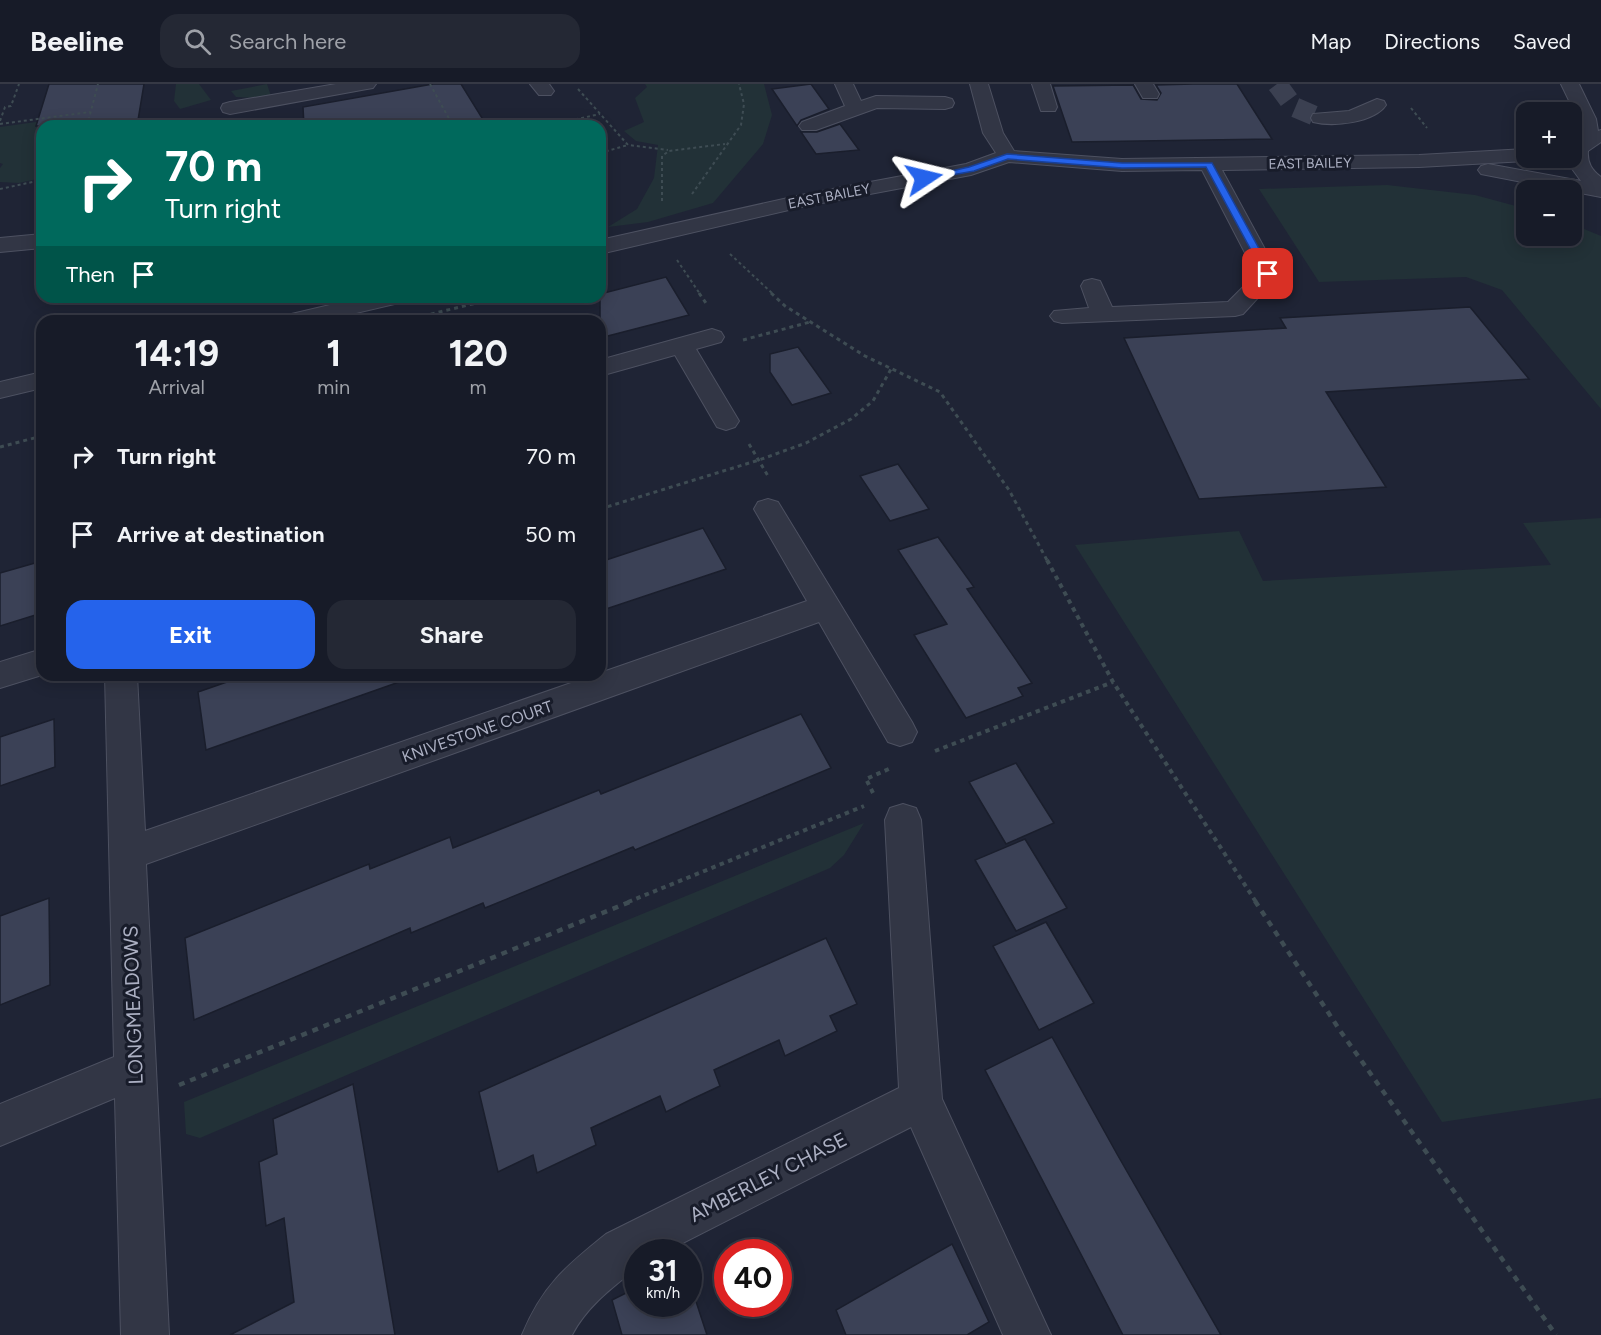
<!DOCTYPE html>
<html lang="en">
<head>
<meta charset="utf-8">
<style>
  :root { --surface:#171b28; --page:#242834; --text:#f1f3f6; --muted:#9ea1a8; --line:#363945; --accent:#2563eb }
  body { margin:0; font-family:Figtree,sans-serif; background:var(--page); color:var(--text); height:100vh; display:flex; flex-direction:column; font-size:22px; white-space:nowrap }
  * { box-sizing:border-box; margin:0 }
  p { font-size:20px; color:var(--muted) }
  .icon { flex:none; width:33px; height:33px; fill:none; stroke:currentColor; stroke-width:2; stroke-linecap:round; stroke-linejoin:round }
  .map { position:relative; flex:1; overflow:hidden }
  .panel { position:absolute; left:36px; top:231px; width:570px; height:366px; display:flex; flex-direction:column; background:var(--surface); border-radius:18px; box-shadow:0 3px 15px #0003,0 0 0 2px var(--line) }
  .panel>* { flex:none }
  .banner { position:absolute; left:36px; top:36px; width:570px; height:183px; border-radius:18px; box-shadow:0 3px 15px #0003,0 0 0 2px var(--line); background:#00695c; color:#fff; overflow:hidden }
  .tools { position:absolute; left:1516px; top:18px; display:grid; gap:12px }
  .tools a { display:grid; place-items:center; width:66px; height:66px; border-radius:12px; background:var(--surface); box-shadow:0 3px 15px #0003,0 0 0 2px var(--line); font-size:30px }
  .speed { position:absolute; left:624px; top:1155px; display:flex; gap:12px; font-size:30px; font-weight:700; text-align:center }
  .speed>* { display:grid; place-content:center; width:78px; height:78px; border-radius:50%; background:var(--surface); box-shadow:0 3px 15px #0003,0 0 0 2px var(--line); line-height:1 }
  .speed small { font-size:15px; font-weight:400 }
  .speed .limit { border:9px solid #d22; background:#fff; color:#111 }
  .pin { position:absolute; display:grid; place-items:center; width:51px; height:51px; color:#fff; margin:-26px; border-radius:12px; box-shadow:0 3px 9px #0006 }
  .me { position:absolute; width:66px; margin:-33px; rotate:80deg; stroke-linejoin:round; filter:drop-shadow(0 0 4px #0008) }
  .turn { display:flex; align-items:center; gap:21px; height:126px; padding:0 30px; font-size:27px }
  .turn .icon { width:78px; height:78px; stroke-width:2.5 }
  .turn b { display:block; font-size:42px; line-height:51px }
  .then { display:flex; align-items:center; height:57px; padding:0 30px; background:#0003; gap:12px; font-size:22px }
  .eta { display:flex; justify-content:space-evenly; align-items:center; height:102px; text-align:center }
  .eta b { font-size:36px; font-weight:700; line-height:42px }
  .action { display:flex; gap:12px; margin-top:auto; padding:12px 30px }
  .action a { flex:1; height:69px; border-radius:18px; background:var(--accent); color:#fff; font-size:24px; font-weight:700; line-height:69px; text-align:center }
  .action a+a { background:var(--page); color:var(--text) }
  ul { padding:0; list-style:none }
  li { display:flex; align-items:center; gap:18px; height:78px; padding:0 30px }
  li div { flex:1 }
  li b { display:block; font-size:22px }
  li em { font-style:normal }
  header { display:flex; align-items:center; gap:36px; box-sizing:border-box; height:84px; padding:0 30px; background:var(--surface); border-bottom:2px solid var(--line) }
  header strong { font-size:28px }
  nav { display:flex; gap:33px; margin-inline-start:auto; font-size:21px }
  .search { width:420px; height:54px; background:var(--page); display:flex; align-items:center; gap:15px; box-sizing:border-box; padding:0 21px; border-radius:18px; color:var(--muted); font-size:22px }
  .map>svg:first-child { display:block }
  .green { fill:#223137 }
  .building { fill:#3b4156; stroke:#1a1e2c; stroke-width:1.5 }
  .lines { fill:none; stroke-linecap:round; stroke-linejoin:round }
  .minor-tunnel { stroke:#3b4051; stroke-width:20; stroke-dasharray:20 10; stroke-linecap:butt }
  .minor-casing { stroke:#4d5161; stroke-width:2 }
  .path-far3 { stroke:#3e4c53; stroke-width:2; stroke-dasharray:3 3; stroke-linecap:butt }
  .path-far2 { stroke:#3e4c53; stroke-width:3; stroke-dasharray:4 4; stroke-linecap:butt }
  .path-far1 { stroke:#3e4c53; stroke-width:4; stroke-dasharray:4.5 4.5; stroke-linecap:butt }
  .path { stroke:#3e4c53; stroke-width:4.5; stroke-dasharray:6 6; stroke-linecap:butt }
  .minor { fill:#323645; fill-rule:evenodd }
  .route { fill:#2563eb; stroke:#184099; stroke-width:1.5 }
  .labels { text-anchor:middle; stroke-width:6; stroke-linejoin:round; paint-order:stroke }
  .far-street-label { font-size:14px; fill:#acb0c3; stroke:#181c2a }
  .street-label { font-size:16px; fill:#acb0c3; stroke:#181c2a }
  .near-street-label { font-size:20px; fill:#acb0c3; stroke:#181c2a }
</style>
</head>
<body>
<header>
<strong>Beeline</strong>
<div class="search"><svg class="icon" aria-label="search" viewBox="0 0 24 24"><circle cx="10" cy="10" r="6"/><path d="M15 15l6 6"/></svg>Search here</div>
<nav><a>Map</a><a>Directions</a><a>Saved</a></nav>
</header>
<div class="map">
<svg width="1601" height="1251" viewBox="0 0 1601 1251">
  <rect width="100%" height="100%" fill="#1f2435"/>
  <g class="green">
    <path d="M176,0H199L211,16L180,25L174,17Z"/>
    <path d="M267,0L271,12L257,14L236,13L231,7Z"/>
    <path d="M645,0H764L772,31L763,60L713,119L648,138L608,143L637,125L654,94L658,61L636,57L624,47L644,38L635,14L647,3Z"/>
    <path d="M86,31L42,42V94L19,99L0,98V84L3,80L0,79V43Z"/>
    <path d="M1387,101L1475,111L1527,125V152H1572V140L1601,152V325L1502,206L1466,193L1319,198L1259,105Z"/>
    <path d="M1601,434V1014L1442,1038L1075,461L1239,447L1263,497L1551,481L1523,439Z"/>
    <path d="M864,739L844,771L830,784L200,1054L186,1050L184,1018Z"/>
  </g>
  <g class="building">
    <path d="M49,0H144L137,42H36Z"/>
    <path d="M433,0H461L487,42H304L303,23Z"/>
    <path d="M811,0L829,25L801,36L797,42L772,5Z"/>
    <path d="M1193,0H1237L1272,55L1072,58L1053,2L1133,1L1141,15L1157,16L1161,9L1156,1Z"/>
    <path d="M840,40L859,66L816,70L801,48H817Z"/>
    <path d="M666,193L689,231L600,254V210Z"/>
    <path d="M1470,223L1529,295L1326,308L1386,403L1199,415L1124,254L1286,244L1280,234Z"/>
    <path d="M798,263L831,309L792,321L770,288V270Z"/>
    <path d="M898,380L929,425L890,437L860,392Z"/>
    <path d="M703,444L726,485L600,527V478Z"/>
    <path d="M938,453L974,503L967,505L1032,599L1018,604L1023,612L966,634L914,551L947,540L898,466Z"/>
    <path d="M42,477V529L0,542V489Z"/>
    <path d="M247,591H401L402,597L206,666L198,608Z"/>
    <path d="M801,630L831,684L635,766L633,763L485,824L483,819L411,849L410,844L194,936L185,854L369,780L370,785L450,753L453,764L599,706L601,710Z"/>
    <path d="M54,635L55,683L0,702V653Z"/>
    <path d="M1016,679L1054,739L1006,760L969,698Z"/>
    <path d="M1025,755L1067,824L1016,847L975,776Z"/>
    <path d="M49,814L50,901L0,921V832Z"/>
    <path d="M1046,838L1094,919L1039,946L993,862Z"/>
    <path d="M826,854L857,920L830,932L837,947L785,972L779,956L714,986L720,1002L690,1016L666,1028L660,1012L591,1044L596,1061L537,1089L533,1071L498,1088L479,1008Z"/>
    <path d="M1052,953L1117,1070L1221,1251H1123L985,986Z"/>
    <path d="M353,1000L395,1251H230L294,1218L284,1134L266,1142L259,1078L277,1070L273,1035Z"/>
    <path d="M952,1160L989,1238L967,1251H846L836,1226Z"/>
    <path d="M688,1193L707,1251H622L612,1216L638,1203V1220H688Z"/>
  </g>
  <g class="lines">
    <path class="minor-tunnel" d="M1277,0L1294,23L1320,34"/>
    <defs>
      <g id="minor">
        <path d="M336,0H376L373,4L367,5L230,30L223,28L221,24L223,20L230,18Z"/>
        <path d="M530,0H549L554,7L551,11H539Z"/>
        <path d="M835,0H853L861,17L876,12L945,13L952,15L954,19L952,23L945,25L877,24L816,46H802L799,42L802,38L845,22Z"/>
        <path d="M970,0H988L1003,49L1014,67L1122,75L1419,71L1527,65V74H1535L1527,77L1419,83L1222,86L1279,191L1243,230L1235,232L1062,239L1054,237L1050,232L1054,227L1089,224L1081,202L1084,197L1092,195L1100,197L1112,223L1228,218L1256,190L1202,86L1122,87L1009,78L971,91L806,122L600,170V156L806,110L966,80L996,69L983,49Z"/>
        <path d="M1032,0H1050L1057,23L1055,27H1041Z"/>
        <path d="M1135,0H1153L1159,10L1157,14H1143Z"/>
        <path d="M1561,0H1579L1596,35L1598,47L1601,46V58L1588,67C1587,79 1592,86 1601,93V113L1481,90L1478,86L1481,82L1488,80L1581,97L1570,82L1568,74H1572V60L1579,54L1578,35Z"/>
        <path d="M1377,15L1384,17L1386,21C1374,39 1333,43 1313,38L1311,34L1313,30L1349,27Z"/>
        <path d="M42,150V164L0,168V154Z"/>
        <path d="M364,213H407L403,218L322,237H279L283,232Z"/>
        <path d="M712,245L721,248L724,253L721,258L696,265L739,337L735,343L726,346L717,343L675,271L600,292V276Z"/>
        <path d="M42,288V304L0,314V298Z"/>
        <path d="M768,415L778,418L912,638L917,648L912,658L900,662L888,658L819,538L146,780L169,1251H121L115,1014L0,1062V1020L114,973L105,591H137L145,747L594,591H600V589L807,517L754,425L758,418Z"/>
        <path d="M42,565V591L0,604V578Z"/>
        <path d="M903,720L916,724L921,736L942,1015L1051,1251H1003L911,1043L665,1168H638V1183C613,1203 587,1222 572,1251H522C542,1202 566,1182 606,1150L899,1004L885,736L890,724Z"/>
      </g>
    </defs>
    <use href="#minor" class="minor-casing"/>
    <g class="path-far3">
      <path d="M430,0L453,42"/>
      <path d="M578,5L628,61L668,66"/>
      <path d="M1411,24L1427,44"/>
      <path d="M0,37L5,23L11,22L19,0"/>
      <path d="M0,40L90,28"/>
      <path d="M87,42L98,0"/>
      <path d="M546,42L600,30"/>
      <path d="M600,69L628,61"/>
      <path d="M0,105L42,96"/>
      <path d="M692,110L741,41L744,20L739,0"/>
      <path d="M662,117V72L669,67L725,60"/>
      <path d="M730,170L773,210"/>
      <path d="M677,176L700,210"/>
    </g>
    <g class="path-far2">
      <path d="M699,209L708,222"/>
      <path d="M771,209L785,222L865,272L940,308L1009,406L1048,478"/>
      <path d="M423,232L501,213"/>
      <path d="M743,256L810,238"/>
      <path d="M749,360L768,392"/>
      <path d="M0,363L42,352"/>
      <path d="M600,425L759,376L806,359L851,335L873,317L891,285"/>
    </g>
    <g class="path-far1">
      <path d="M1047,476L1113,598L1256,818"/>
      <path d="M935,667L1113,598"/>
      <path d="M873,709L866,695L891,684"/>
      <path d="M628,818L864,722"/>
    </g>
    <g class="path">
      <path d="M1255,817L1341,948L1556,1251"/>
      <path d="M179,1001L632,817"/>
    </g>
    <use href="#minor" class="minor"/>
  </g>
  <path class="route" d="M1007,70L1122,79H1212L1273,190L1268,193L1264,190L1206,83L1122,84L1008,75L974,87L924,96L920,94L969,83Z"/>
  <g class="labels">
    <g class="far-street-label">
      <text transform="translate(1310 79) rotate(-1)" y="5">EAST BAILEY</text>
      <text transform="translate(829 112) rotate(-11)" y="5">EAST BAILEY</text>
    </g>
    <g class="street-label">
      <text transform="translate(477 647) rotate(-19)" y="6">KNIVESTONE COURT</text>
    </g>
    <g class="near-street-label">
      <text transform="translate(133 921) rotate(-92)" y="7">LONGMEADOWS</text>
      <text transform="translate(768 1093) rotate(-27)" y="7">AMBERLEY CHASE</text>
    </g>
  </g>
</svg>
<div class="tools">
<a>+</a>
<a>−</a>
</div>
<div class="speed"><div>31<small>km/h</small></div><div class="limit">40</div></div>
<div class="pin" style="left:1268px;top:190px;background:#d93025"><svg class="icon" aria-label="arrive" viewBox="0 0 24 24"><path d="M6 21V4h12l-3 4 3 4H6"/></svg></div>
<svg class="me" style="left:924px;top:94px" viewBox="-20 -20 40 40"><path d="M0-17L14 15 0 8-14 15z" fill="#2563eb" stroke="#fff" stroke-width="4"/></svg>
<div class="banner">
<div class="turn"><svg class="icon" aria-label="right" viewBox="0 0 24 24"><path d="M7 20v-9h11M14 6l5 5-5 5"/></svg><div><b>70 m</b>Turn right</div></div>
<div class="then">Then<svg class="icon" aria-label="arrive" viewBox="0 0 24 24"><path d="M6 21V4h12l-3 4 3 4H6"/></svg></div>
</div>
<section class="panel">
<div class="eta">
<div><b>14:19</b><p>Arrival</p></div>
<div><b>1</b><p>min</p></div>
<div><b>120</b><p>m</p></div>
</div>
<ul>
<li><svg class="icon" aria-label="right" viewBox="0 0 24 24"><path d="M7 20v-9h11M14 6l5 5-5 5"/></svg><div><b>Turn right</b></div><em>70 m</em></li>
<li><svg class="icon" aria-label="arrive" viewBox="0 0 24 24"><path d="M6 21V4h12l-3 4 3 4H6"/></svg><div><b>Arrive at destination</b></div><em>50 m</em></li>
</ul>
<div class="action"><a>Exit</a><a>Share</a></div>
</section>
</div>
</body>
</html>
